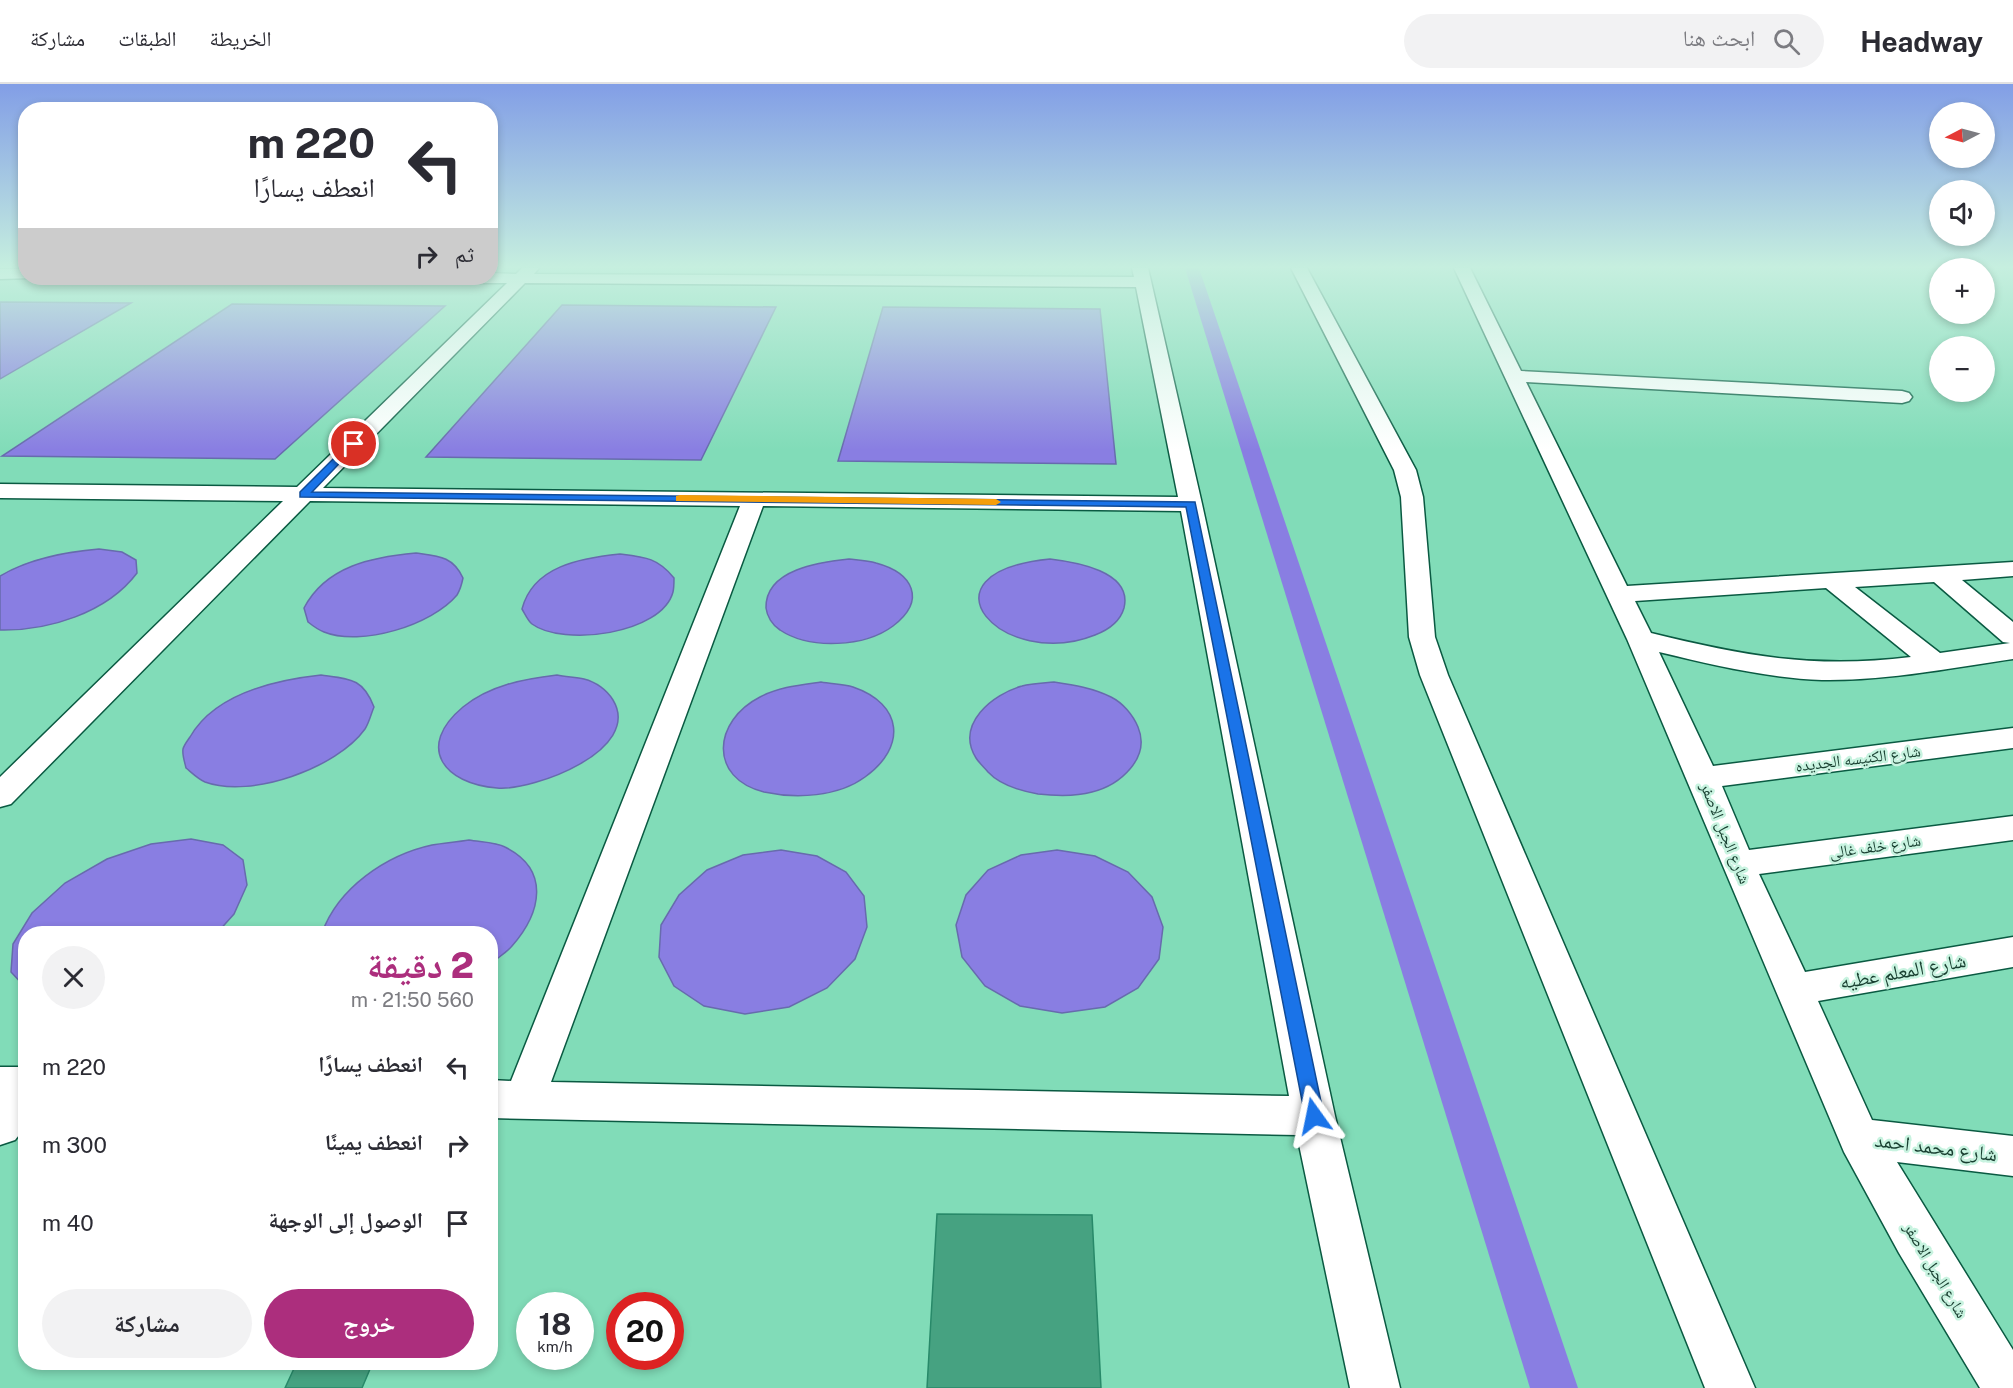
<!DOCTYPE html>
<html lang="ar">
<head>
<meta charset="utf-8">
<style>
  :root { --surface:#fff; --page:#f2f2f3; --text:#2b2b33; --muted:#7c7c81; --line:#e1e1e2; --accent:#ac2e7d }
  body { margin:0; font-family:"Public Sans","Noto Naskh Arabic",sans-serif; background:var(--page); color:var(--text); direction:rtl; height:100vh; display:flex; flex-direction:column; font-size:22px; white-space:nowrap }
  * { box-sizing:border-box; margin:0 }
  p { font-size:20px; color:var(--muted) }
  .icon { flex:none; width:33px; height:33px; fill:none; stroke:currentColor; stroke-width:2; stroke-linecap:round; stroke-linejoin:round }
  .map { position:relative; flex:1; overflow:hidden; direction:ltr }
  .drawer { position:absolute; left:18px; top:842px; width:480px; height:444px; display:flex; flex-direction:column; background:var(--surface); border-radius:24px; box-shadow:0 3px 9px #0003; direction:rtl }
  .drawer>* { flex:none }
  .top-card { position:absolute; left:18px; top:18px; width:480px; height:183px; border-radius:24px; box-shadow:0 3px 9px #0003; direction:rtl; background:#fff; color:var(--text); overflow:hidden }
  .needle { width:39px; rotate:264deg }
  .tools { position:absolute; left:1929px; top:18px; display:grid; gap:12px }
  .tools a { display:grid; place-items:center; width:66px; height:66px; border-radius:50%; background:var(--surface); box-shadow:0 3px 9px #0003; font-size:30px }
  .speed { position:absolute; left:516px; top:1208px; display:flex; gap:12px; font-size:30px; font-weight:700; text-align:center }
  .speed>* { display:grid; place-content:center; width:78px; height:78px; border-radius:50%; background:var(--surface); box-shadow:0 3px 9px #0003; line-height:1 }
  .speed small { font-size:15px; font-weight:400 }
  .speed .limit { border:9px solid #d22; background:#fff; color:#111 }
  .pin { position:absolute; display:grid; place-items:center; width:51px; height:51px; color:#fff; margin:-26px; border:3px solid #fff; border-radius:50%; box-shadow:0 2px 6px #0007 }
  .me { position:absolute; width:66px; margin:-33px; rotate:348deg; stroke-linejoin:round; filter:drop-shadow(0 0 4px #0008) }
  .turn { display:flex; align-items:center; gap:21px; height:126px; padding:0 24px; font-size:27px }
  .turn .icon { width:78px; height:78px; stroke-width:2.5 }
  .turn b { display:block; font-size:42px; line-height:51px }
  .then { display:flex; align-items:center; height:57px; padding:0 24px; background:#0003; gap:12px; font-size:22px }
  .round { display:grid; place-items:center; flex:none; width:63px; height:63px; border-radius:32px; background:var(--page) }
  .summary { display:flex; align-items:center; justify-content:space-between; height:102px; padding:0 24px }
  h1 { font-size:36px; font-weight:800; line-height:45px; color:var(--accent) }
  .button { display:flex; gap:12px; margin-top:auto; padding:12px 24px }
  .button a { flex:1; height:69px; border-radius:36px; background:var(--accent); color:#fff; font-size:24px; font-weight:800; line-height:69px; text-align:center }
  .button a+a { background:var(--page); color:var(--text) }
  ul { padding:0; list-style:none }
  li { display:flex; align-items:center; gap:18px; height:78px; padding:0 24px }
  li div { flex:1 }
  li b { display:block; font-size:22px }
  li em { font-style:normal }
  header { display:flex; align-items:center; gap:36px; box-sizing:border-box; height:84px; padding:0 30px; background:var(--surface); border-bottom:2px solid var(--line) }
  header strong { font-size:28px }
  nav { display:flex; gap:33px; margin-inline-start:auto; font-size:21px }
  .search { width:420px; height:54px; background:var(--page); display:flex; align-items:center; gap:15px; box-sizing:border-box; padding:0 21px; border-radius:33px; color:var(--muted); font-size:22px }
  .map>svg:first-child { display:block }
  .water { fill:#897ee2; stroke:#676bad; stroke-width:1.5 }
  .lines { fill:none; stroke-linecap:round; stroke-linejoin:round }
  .canal { fill:#897ee2; fill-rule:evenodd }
  .building { fill:#46a281; stroke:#288969; stroke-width:1.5 }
  .minor-casing { stroke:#0a5a42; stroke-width:3 }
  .minor { fill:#fff; fill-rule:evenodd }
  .route { fill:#1a73e8; stroke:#114b97; stroke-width:1.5 }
  .slow { fill:#f59e0b }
  .labels { text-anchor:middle; stroke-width:5; stroke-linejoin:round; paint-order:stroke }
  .street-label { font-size:16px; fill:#183f30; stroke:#c8f3e0 }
  .near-street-label { font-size:20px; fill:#183f30; stroke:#c8f3e0 }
</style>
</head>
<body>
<header>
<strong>Headway</strong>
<div class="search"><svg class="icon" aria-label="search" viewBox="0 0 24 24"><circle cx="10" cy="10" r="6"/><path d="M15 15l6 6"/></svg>ابحث هنا</div>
<nav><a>الخريطة</a><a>الطبقات</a><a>مشاركة</a></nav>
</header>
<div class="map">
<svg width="2013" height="1304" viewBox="0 0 2013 1304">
  <rect width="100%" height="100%" fill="#81dcb8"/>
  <g class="water">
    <path d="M0,218L131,219L0,295Z"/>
    <path d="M232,220L445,222L275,375L2,372Z"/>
    <path d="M562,221L776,223L701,376L426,373Z"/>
    <path d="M883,223L1100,225L1116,380L838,377Z"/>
    <path d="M99,465L122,468L136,476L137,489C107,529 48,547 0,546V492C30,474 66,468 99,465Z"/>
    <path d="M416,469C438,472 453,472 463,494C462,499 460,506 457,511C432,541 361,563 324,548C319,546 313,542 308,538L304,524C326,482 372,473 416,469Z"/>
    <path d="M620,470C645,473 658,474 674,494C674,499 674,504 673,508C662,550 563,563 532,540C528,537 525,530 522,525C533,482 581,474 620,470Z"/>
    <path d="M849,475C857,476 867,476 876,479C913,489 927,516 893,542C865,563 810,566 780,546C772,541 767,532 766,524C765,485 821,478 849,475Z"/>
    <path d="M1050,475C1075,478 1133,487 1124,524C1120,538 1108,546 1095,551C1003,588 911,489 1050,475Z"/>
    <path d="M321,591C350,595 363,594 374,623C371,630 369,639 365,645C337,684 251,715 205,698C198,695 191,688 186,684C185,679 182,671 183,665C184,661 188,656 190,653C215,609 275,596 321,591Z"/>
    <path d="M557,591C566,593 576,593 584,595C596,598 607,606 613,616C643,666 534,707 497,704C444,700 415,663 463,623C490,601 524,595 557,591Z"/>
    <path d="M821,598C831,600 843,600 853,603C903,620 907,663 865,693C838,713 796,715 764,708C708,694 713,637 760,613C779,603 800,601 821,598Z"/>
    <path d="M1054,598C1074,601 1093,604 1111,613C1123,619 1133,631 1138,643C1151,674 1120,701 1092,708C1074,713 1056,712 1038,710C1021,707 1000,701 988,688C985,684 979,679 976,674C955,640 993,610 1022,602C1032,599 1044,599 1054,598Z"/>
    <path d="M191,755L223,761L243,776L247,801L234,830L217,849H26L25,903L11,888L13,860L32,829L65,799L107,775L151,760Z"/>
    <path d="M469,756C480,758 496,758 505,763C551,786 541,829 512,862C506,869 497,874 491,880L490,849H322C338,804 386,771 432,761C444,759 457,758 469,756Z"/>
    <path d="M781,766L817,772L846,788L864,812L867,843L855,875L827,904L789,923L745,930L704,922L674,902L659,873L661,841L679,811L707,786L743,771Z"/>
    <path d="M1057,766L1095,772L1128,788L1152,813L1163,843L1159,875L1138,904L1105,923L1062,929L1020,922L985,902L962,873L956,841L966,811L988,786L1021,771Z"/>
  </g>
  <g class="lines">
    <path class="canal" d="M1185,184H1199L1578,1304H1530Z"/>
  </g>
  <g class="building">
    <path d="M937,1130L1092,1131L1101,1304H927Z"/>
    <path d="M297,1278H373L362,1304H285Z"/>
  </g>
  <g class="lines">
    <defs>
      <g id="minor">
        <path d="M522,184H539L534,190L1134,193L1132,184H1148L1202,420L1335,1032L1400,1304H1350L1297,1051L490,1034V996L511,997L740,422L310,417L11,720L0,723V693L283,417L0,414V400L297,403L507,199H470L464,197L462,194H490V189L516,190ZM525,199L1136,203L1178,413L323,404ZM763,422L1181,427L1289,1012L551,998Z"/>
        <path d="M1291,184H1307L1416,386L1423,413L1435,553L1448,591L1755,1304H1705L1420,591L1409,553L1401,413L1394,386Z"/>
        <path d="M1454,184H1470L1521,287L1902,307L1909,309L1912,313L1909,317L1902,319L1526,298L1627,502L2013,478V492L1962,496L2013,538V575C1950,584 1886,597 1822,596C1767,594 1713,581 1659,568L1713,682L2013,644V664L1722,702L1749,766L2013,732V756L1759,790L1805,888L2013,853V883L1818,917L1872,1036L2013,1052V1092L1897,1078L2013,1266V1304H1980L1899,1169L1844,1068L1627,555ZM1934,498L2003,558L2010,559L1940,569L1855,503ZM1826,504L1911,573C1814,585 1745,572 1651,549L1635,517Z"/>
        <path d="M0,185H26V194H31L0,195Z"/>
        <path d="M0,983H26V1042L15,1056L0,1061Z"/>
      </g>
    </defs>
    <use href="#minor" class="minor-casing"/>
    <use href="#minor" class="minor"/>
  </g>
  <linearGradient id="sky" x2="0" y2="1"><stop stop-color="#829ee6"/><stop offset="0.5" stop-color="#c6efdf"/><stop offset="1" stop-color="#c6efdf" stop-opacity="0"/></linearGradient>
  <rect width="2013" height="366" fill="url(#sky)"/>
  <path class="route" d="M350,358L358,360L312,408L1195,418L1324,1032L1321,1038L1314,1040L1308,1038L1305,1032L1186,423L300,413V408Z"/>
  <path class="slow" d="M680,411L996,415L1001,418L996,421L676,417V412Z"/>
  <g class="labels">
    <g class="street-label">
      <text transform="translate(1858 674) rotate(-7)" y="6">شارع الكنيسه الجديده</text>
      <text transform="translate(1726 749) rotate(68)" y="6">شارع الجبل الاصفر</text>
      <text transform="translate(1875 762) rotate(-8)" y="6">شارع خلف غالى</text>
      <text transform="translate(1936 1186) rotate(59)" y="6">شارع الجبل الاصفر</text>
    </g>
    <g class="near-street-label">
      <text transform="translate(1903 887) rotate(-10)" y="7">شارع المعلم عطيه</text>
      <text transform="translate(1936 1063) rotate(7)" y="7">شارع محمد احمد</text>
    </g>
  </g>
</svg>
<div class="tools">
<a><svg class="needle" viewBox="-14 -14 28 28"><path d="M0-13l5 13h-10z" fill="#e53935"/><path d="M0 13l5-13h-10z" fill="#7c7c81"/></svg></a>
<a><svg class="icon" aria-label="sound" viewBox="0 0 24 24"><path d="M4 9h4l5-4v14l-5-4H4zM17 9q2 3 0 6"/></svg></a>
<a>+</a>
<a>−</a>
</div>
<div class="speed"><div>18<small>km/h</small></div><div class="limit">20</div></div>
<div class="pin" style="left:354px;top:360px;background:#d93025"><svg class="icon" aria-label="arrive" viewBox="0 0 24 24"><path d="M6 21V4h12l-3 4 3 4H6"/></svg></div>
<svg class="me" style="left:1314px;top:1032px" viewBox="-20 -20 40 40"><path d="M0-17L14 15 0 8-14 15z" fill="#1a73e8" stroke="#fff" stroke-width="4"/></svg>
<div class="top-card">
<div class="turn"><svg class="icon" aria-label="left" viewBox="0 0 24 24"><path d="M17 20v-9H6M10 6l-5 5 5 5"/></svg><div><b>220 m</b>انعطف يسارًا</div></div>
<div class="then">ثم<svg class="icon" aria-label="right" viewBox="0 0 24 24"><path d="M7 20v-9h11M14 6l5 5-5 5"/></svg></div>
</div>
<section class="drawer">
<div class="summary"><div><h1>2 دقيقة</h1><p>560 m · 21:50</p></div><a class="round"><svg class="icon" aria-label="close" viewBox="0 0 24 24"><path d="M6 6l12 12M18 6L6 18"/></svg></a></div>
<ul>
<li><svg class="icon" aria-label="left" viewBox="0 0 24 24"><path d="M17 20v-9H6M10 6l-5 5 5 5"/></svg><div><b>انعطف يسارًا</b></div><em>220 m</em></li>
<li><svg class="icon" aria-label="right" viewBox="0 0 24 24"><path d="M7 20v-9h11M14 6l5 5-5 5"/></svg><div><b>انعطف يمينًا</b></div><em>300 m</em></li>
<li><svg class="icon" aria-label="arrive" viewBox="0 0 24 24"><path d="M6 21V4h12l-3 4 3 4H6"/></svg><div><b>الوصول إلى الوجهة</b></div><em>40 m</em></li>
</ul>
<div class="button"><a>خروج</a><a>مشاركة</a></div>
</section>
</div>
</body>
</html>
